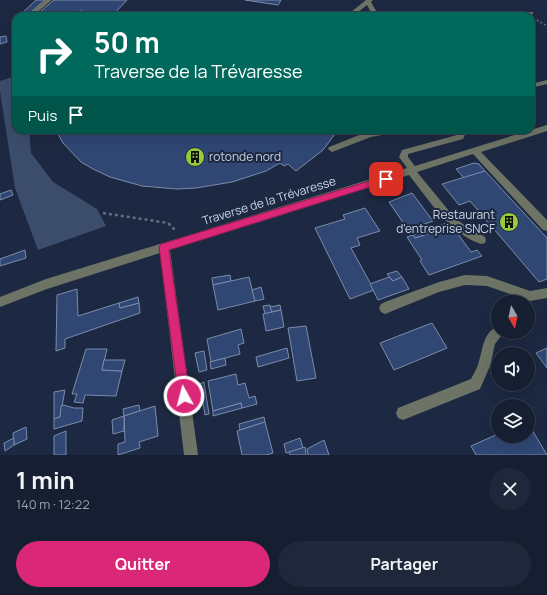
<!DOCTYPE html>
<html lang="fr">
<head>
<meta charset="utf-8">
<style>
  :root { --surface:#161f32; --page:#1f273a; --text:#f1f3f6; --muted:#9ea2ac; --line:#353d4d; --accent:#db2777 }
  body { margin:0; font-family:Manrope,sans-serif; background:var(--page); color:var(--text); height:100vh; display:flex; flex-direction:column; font-size:15px; white-space:nowrap }
  * { box-sizing:border-box; margin:0 }
  p { font-size:13px; color:var(--muted) }
  .icon { flex:none; width:22px; height:22px; fill:none; stroke:currentColor; stroke-width:2; stroke-linecap:round; stroke-linejoin:round }
  .map { position:relative; height:455px; overflow:hidden }
  .sheet { display:flex; flex-direction:column; background:var(--surface); flex:1 }
  .sheet>* { flex:none }
  .top-card { position:absolute; left:12px; top:12px; width:523px; height:122px; border-radius:12px; box-shadow:0 4px 16px #0002,0 0 0 1px var(--line); background:#00695c; color:#fff; overflow:hidden }
  .needle { width:26px; rotate:171deg }
  .fabs { position:absolute; left:491px; top:295px; display:grid; gap:8px }
  .fabs a { display:grid; place-items:center; width:44px; height:44px; border-radius:50%; background:var(--surface); box-shadow:0 4px 16px #0002,0 0 0 1px var(--line); font-size:20px }
  .pin { position:absolute; display:grid; place-items:center; width:34px; height:34px; color:#fff; margin:-17px; border-radius:8px; box-shadow:0 2px 6px #0006 }
  .me { position:absolute; width:44px; margin:-22px; rotate:353deg; stroke-linejoin:round; filter:drop-shadow(0 0 3px #0008) }
  .turn { display:flex; align-items:center; gap:14px; height:84px; padding:0 16px; font-size:18px }
  .turn .icon { width:52px; height:52px; stroke-width:2.5 }
  .turn b { display:block; font-size:28px; line-height:34px }
  .then { display:flex; align-items:center; height:38px; padding:0 16px; background:#0003; gap:8px; font-size:15px }
  .round { display:grid; place-items:center; flex:none; width:42px; height:42px; border-radius:21px; background:var(--page) }
  .head { display:flex; align-items:center; justify-content:space-between; height:68px; padding:0 16px }
  h1 { font-size:24px; font-weight:700; line-height:30px }
  .action { display:flex; gap:8px; margin-top:auto; padding:8px 16px }
  .action a { flex:1; height:46px; border-radius:24px; background:var(--accent); color:#fff; font-size:16px; font-weight:700; line-height:46px; text-align:center }
  .action a+a { background:var(--page); color:var(--text) }
  .map>svg:first-child { display:block }
  .green { fill:#3c4d6c }
  .building { fill:#304774; stroke:#7b8caa }
  .lines { fill:none; stroke-linecap:round; stroke-linejoin:round }
  .path-far1 { stroke:#636e84; stroke-width:1.5; stroke-dasharray:2 2; stroke-linecap:butt }
  .path { stroke:#636e84; stroke-width:2.5; stroke-dasharray:3 3; stroke-linecap:butt }
  .minor { fill:#6d7365; fill-rule:evenodd }
  .route { fill:#db2777; stroke:#8e194d }
  .labels { text-anchor:middle; stroke-width:4; stroke-linejoin:round; paint-order:stroke }
  .poi-label { font-size:12px; fill:#cbd4e5; stroke:#1d2942; text-anchor:start }
  .street-label { font-size:12px; fill:#cbd4e5; stroke:#1d2942 }
</style>
</head>
<body>
<div class="map">
<svg width="547" height="455" viewBox="0 0 547 455">
  <rect width="100%" height="100%" fill="#1d2942"/>
  <path class="green" d="M16,76V130H29L31,153L53,182L97,209L106,226L38,250L15,188L0,91V81Z"/>
  <g class="building">
    <path d="M36,0H45L26,16L20,15Z"/>
    <path d="M54,0H127L112,16L80,11L74,16H35Z"/>
    <path d="M245,0H281L278,5Z"/>
    <path d="M6,36L7,42L0,44V37Z"/>
    <path d="M67,130H161L189,133L210,130H338L323,150L296,171L288,164L284,166L280,163L266,171L232,182L196,188L177,189L142,186L110,177L93,169L81,162L63,143L58,134Z"/>
    <path d="M474,163L479,164L485,171L464,178L456,169Z"/>
    <path d="M485,171L547,238V279L539,282L470,201L459,205L442,184Z"/>
    <path d="M11,190L13,195L0,200V194Z"/>
    <path d="M412,193L433,221L408,230L389,202Z"/>
    <path d="M365,208L380,231L357,238L360,245L351,248L374,290L350,299L315,228L345,219L343,215Z"/>
    <path d="M450,223L471,252L477,250L482,256L429,275L420,261L422,260L407,237L413,235L415,238L446,228L444,224Z"/>
    <path d="M444,224L446,228L415,238L413,235Z"/>
    <path d="M25,250L26,258L0,266V259Z"/>
    <path d="M397,271L402,277L393,281L387,274Z"/>
    <path d="M230,275L231,281L213,285L212,278Z"/>
    <path d="M249,277L255,301L218,310L213,285Z"/>
    <path d="M389,277L393,281L402,277L409,289L378,300L370,284Z"/>
    <path d="M261,287L264,299L255,301L252,290Z"/>
    <path d="M77,289L78,316L119,303L120,308L139,303L140,313L65,339V348L56,351L57,295Z"/>
    <path d="M138,297L139,303L120,308L119,303Z"/>
    <path d="M270,305L272,312L265,314L263,306Z"/>
    <path d="M280,305L281,310L272,312L270,307Z"/>
    <path d="M281,310L284,327L266,331L263,314Z"/>
    <path d="M432,323L447,348L394,370L380,343Z"/>
    <path d="M306,326L316,378L297,381L288,328Z"/>
    <path d="M241,329L244,343L238,345L240,354L211,362L207,339Z"/>
    <path d="M287,348L289,358L258,367L256,357Z"/>
    <path d="M547,348V368L536,353Z"/>
    <path d="M86,349H107L102,370L122,371L116,396L85,395L83,403L74,402L77,394H72Z"/>
    <path d="M204,351L207,370L199,372L195,353Z"/>
    <path d="M225,358L226,365L211,369L210,362Z"/>
    <path d="M104,360H125L122,371L102,370Z"/>
    <path d="M236,374L238,385L245,383L249,398L255,396L257,404L242,408L241,403L213,411L208,381Z"/>
    <path d="M204,382L209,414L205,415L200,384Z"/>
    <path d="M65,390L60,417L54,419V392Z"/>
    <path d="M241,403L242,408L213,416V411Z"/>
    <path d="M63,405L74,408H83L82,421L54,429V419L60,417L61,406Z"/>
    <path d="M139,405L140,411L124,416L123,409Z"/>
    <path d="M155,406L158,436L139,442L140,448L118,455V444L125,442L124,416Z"/>
    <path d="M124,416V431L113,434L112,420Z"/>
    <path d="M264,417L265,422L240,430L239,424Z"/>
    <path d="M265,422L273,453L266,455H242L237,431Z"/>
    <path d="M528,423L547,455H476L471,446L498,434V436H528Z"/>
    <path d="M26,427L27,439L14,445L13,433Z"/>
    <path d="M66,431V455H54V436Z"/>
    <path d="M14,438V445L5,451L4,443Z"/>
    <path d="M300,438L303,448L286,453L284,444Z"/>
    <path d="M324,440L329,455H308L307,449Z"/>
    <path d="M305,447L306,455H290L289,452Z"/>
  </g>
  <g class="lines">
    <path class="path-far1" d="M537,20L547,26"/>
    <path class="path" d="M103,213L168,223L176,231"/>
    <g class="minor">
      <path d="M45,0H52L33,16H26Z"/>
      <path d="M366,0H373L371,2L379,16H373L367,5L353,16H346Z"/>
      <path d="M533,12V14L531,15L448,16L451,14Z"/>
      <path d="M547,80V84L531,88V84Z"/>
      <path d="M547,125V131L481,152L547,220V231L543,230L473,154L417,172L454,217L463,224L485,237L486,240L485,243L481,244C449,233 429,200 409,175L170,250L198,455H184L160,253L47,289L0,307V297L46,279L407,168L399,157L402,150L457,135L459,130H467L463,139L408,154V157L415,166Z"/>
      <path d="M376,130H397L393,133L371,137L332,152L328,149L329,147L367,132Z"/>
      <path d="M465,275L487,276L530,291L547,288V298L530,301L487,286L465,285L439,292L385,314L381,312L379,308L381,304L385,302L439,282Z"/>
      <path d="M498,326V332H504L495,344L490,366L480,389L403,420L398,418L396,413L398,408L471,379C473,375 476,370 478,365C483,351 482,333 498,326Z"/>
    </g>
  </g>
  <path class="route" d="M386,176H389V181L169,250L190,396L188,400L184,402L179,400L159,247L161,244Z"/>
  <defs>
    <symbol id="building-disc" viewBox="-11 -11 22 22"><circle r="9.5" fill="#98cb37" stroke="#1d2942"/><path d="M-4-6H4V6H1V3H-1V6H-4ZM-2.5-4.3h1.7v1.8h-1.7ZM.8-4.3h1.7v1.8H.8ZM-2.5-1h1.7V.8h-1.7ZM.8-1h1.7V.8H.8Z" fill="#111"/></symbol>
  </defs>
  <g fill-rule="evenodd">
    <use href="#building-disc" x="184" y="146" width="22" height="22"/>
    <use href="#building-disc" x="498" y="211" width="22" height="22"/>
  </g>
  <g class="labels">
    <g class="poi-label">
      <text x="209" y="161">rotonde nord</text>
      <text x="495" y="219" text-anchor="end">Restaurant<tspan x="495" dy="14">d'entreprise SNCF</tspan></text>
    </g>
    <g class="street-label">
      <text transform="translate(269 201) rotate(-17)" y="4">Traverse de la Trévaresse</text>
    </g>
  </g>
</svg>
<div class="fabs">
<a><svg class="needle" viewBox="-14 -14 28 28"><path d="M0-13l5 13h-10z" fill="#e53935"/><path d="M0 13l5-13h-10z" fill="#9ea2ac"/></svg></a>
<a><svg class="icon" aria-label="sound" viewBox="0 0 24 24"><path d="M4 9h4l5-4v14l-5-4H4zM17 9q2 3 0 6"/></svg></a>
<a><svg class="icon" aria-label="layers" viewBox="0 0 24 24"><path d="M12 4l9 5-9 5-9-5zM3 14l9 5 9-5"/></svg></a>
</div>
<div class="pin" style="left:386px;top:179px;background:#d93025"><svg class="icon" aria-label="arrive" viewBox="0 0 24 24"><path d="M6 21V4h12l-3 4 3 4H6"/></svg></div>
<svg class="me" style="left:184px;top:396px" viewBox="-20 -20 40 40"><circle r="17" fill="#db2777" stroke="#fff" stroke-width="3"/><path d="M0-11L8 9 0 5-8 9z" fill="#fff"/></svg>
<div class="top-card">
<div class="turn"><svg class="icon" aria-label="right" viewBox="0 0 24 24"><path d="M7 20v-9h11M14 6l5 5-5 5"/></svg><div><b>50 m</b>Traverse de la Trévaresse</div></div>
<div class="then">Puis<svg class="icon" aria-label="arrive" viewBox="0 0 24 24"><path d="M6 21V4h12l-3 4 3 4H6"/></svg></div>
</div>
</div>
<section class="sheet">
<div class="head"><div><h1>1 min</h1><p>140 m · 12:22</p></div><a class="round"><svg class="icon" aria-label="close" viewBox="0 0 24 24"><path d="M6 6l12 12M18 6L6 18"/></svg></a></div>
<div class="action"><a>Quitter</a><a>Partager</a></div>
</section>
</body>
</html>
